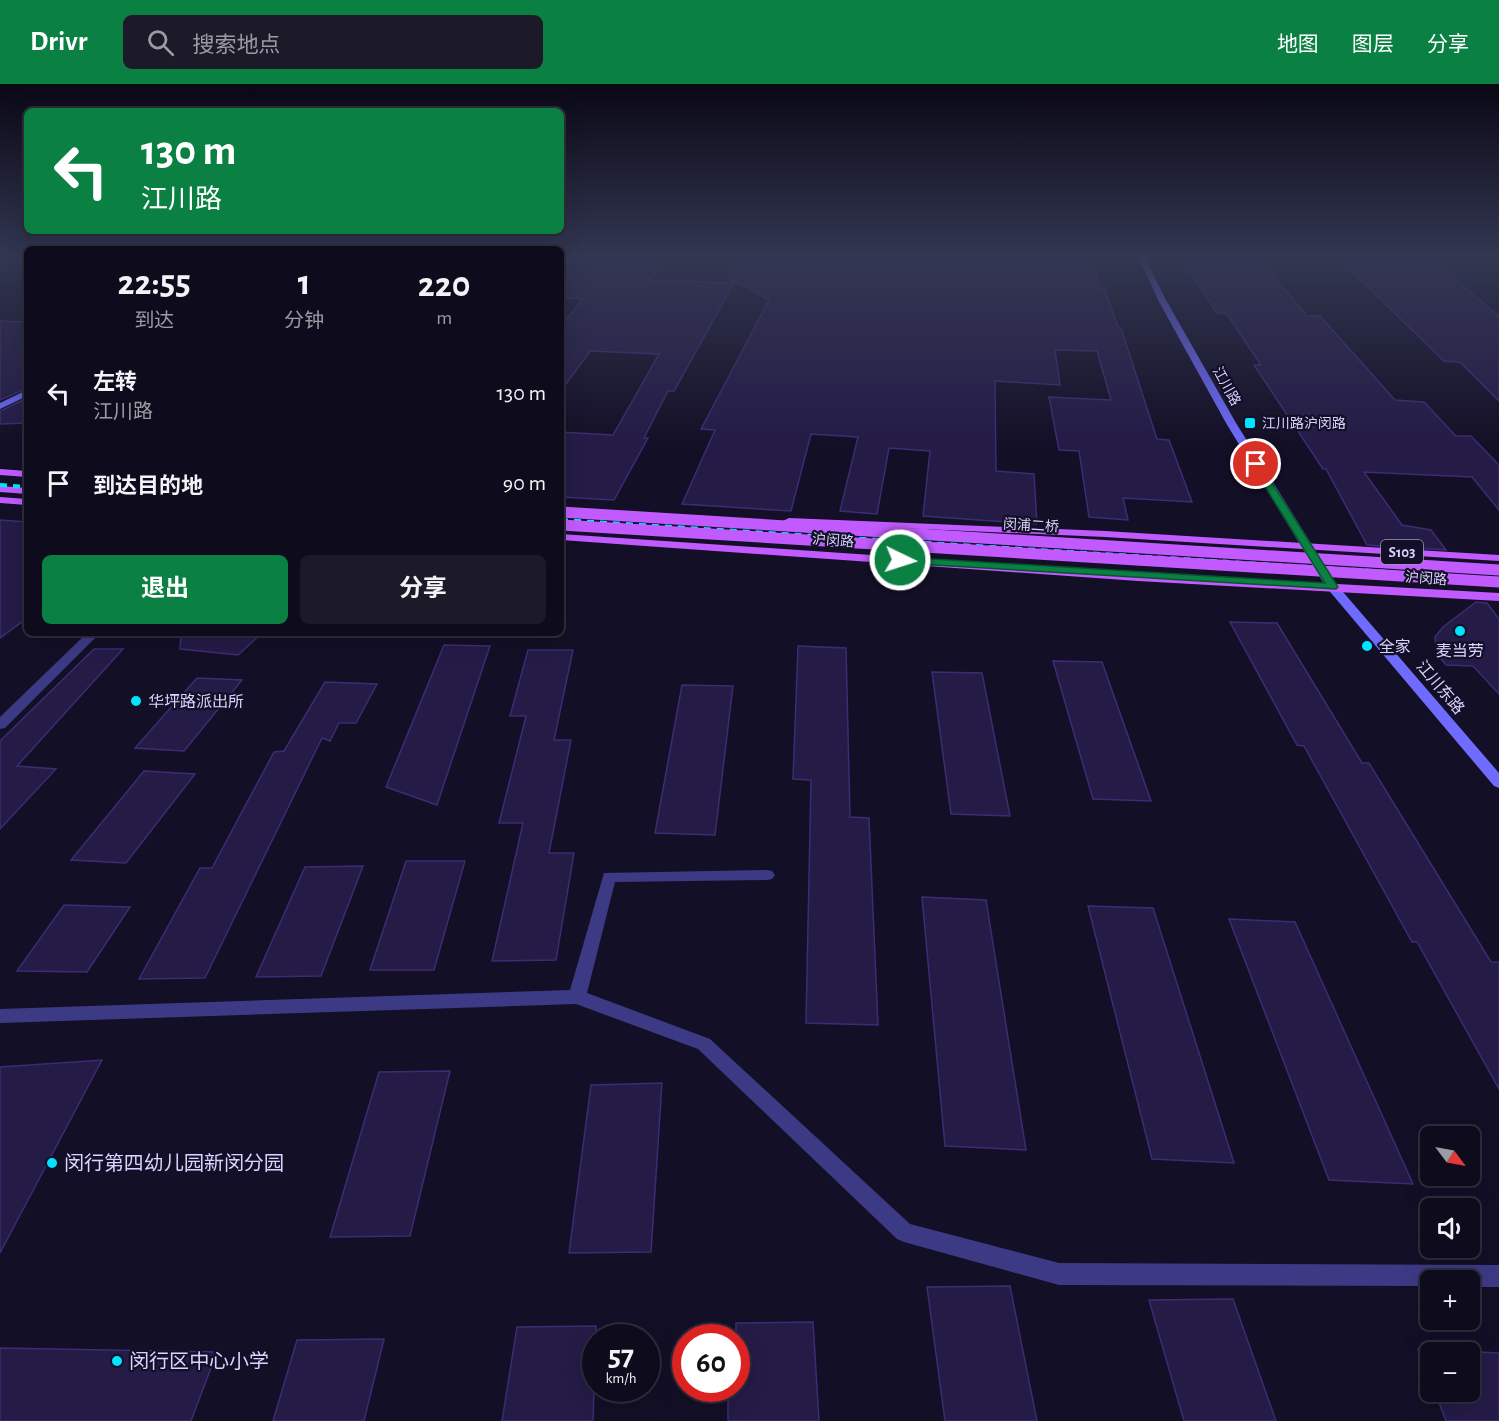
<!DOCTYPE html>
<html lang="zh">
<head>
<meta charset="utf-8">
<style>
  :root { --surface:#0e0b1c; --page:#1c1929; --text:#f1f3f6; --muted:#9b9ba3; --line:#2e2b3b; --accent:#0b8043 }
  body { margin:0; font-family:"Alegreya Sans","Noto Sans SC",sans-serif; background:var(--page); color:var(--text); height:100vh; display:flex; flex-direction:column; font-size:22px; white-space:nowrap }
  * { box-sizing:border-box; margin:0 }
  p { font-size:20px; color:var(--muted) }
  .icon { flex:none; width:33px; height:33px; fill:none; stroke:currentColor; stroke-width:2; stroke-linecap:round; stroke-linejoin:round }
  .map { position:relative; flex:1; overflow:hidden }
  .details { position:absolute; left:24px; top:162px; width:540px; height:390px; display:flex; flex-direction:column; background:var(--surface); border-radius:9px; box-shadow:0 6px 24px #0002,0 0 0 2px var(--line) }
  .details>* { flex:none }
  .hud { position:absolute; left:24px; top:24px; width:540px; height:126px; border-radius:9px; box-shadow:0 6px 24px #0002,0 0 0 2px var(--line); background:#0b8043; color:#fff; overflow:hidden }
  .needle { width:39px; rotate:122deg }
  .buttons { position:absolute; left:1420px; top:1042px; display:grid; gap:12px }
  .buttons a { display:grid; place-items:center; width:60px; height:60px; border-radius:9px; background:var(--surface); box-shadow:0 6px 24px #0002,0 0 0 2px var(--line); font-size:30px }
  .speed { position:absolute; left:582px; top:1240px; display:flex; gap:12px; font-size:30px; font-weight:700; text-align:center }
  .speed>* { display:grid; place-content:center; width:78px; height:78px; border-radius:50%; background:var(--surface); box-shadow:0 6px 24px #0002,0 0 0 2px var(--line); line-height:1 }
  .speed small { font-size:15px; font-weight:400 }
  .speed .limit { border:9px solid #d22; background:#fff; color:#111 }
  .pin { position:absolute; display:grid; place-items:center; width:51px; height:51px; color:#fff; margin:-26px; border:3px solid #fff; border-radius:50%; box-shadow:0 2px 6px #0007 }
  .me { position:absolute; width:66px; margin:-33px; rotate:94deg; stroke-linejoin:round; filter:drop-shadow(0 0 4px #0008) }
  .turn { display:flex; align-items:center; gap:21px; height:126px; padding:0 18px; font-size:27px }
  .turn .icon { width:78px; height:78px; stroke-width:2.5 }
  .turn b { display:block; font-size:42px; line-height:51px }
  .eta { display:flex; justify-content:space-evenly; align-items:center; height:102px; text-align:center }
  .eta b { font-size:36px; font-weight:700; line-height:42px }
  .cta { display:flex; gap:12px; margin-top:auto; padding:12px 18px }
  .cta a { flex:1; height:69px; border-radius:9px; background:var(--accent); color:#fff; font-size:24px; font-weight:700; line-height:69px; text-align:center }
  .cta a+a { background:var(--page); color:var(--text) }
  ul { padding:0; list-style:none }
  li { display:flex; align-items:center; gap:18px; height:90px; padding:0 18px }
  li div { flex:1 }
  li b { display:block; font-size:22px }
  li em { font-style:normal }
  header { display:flex; align-items:center; gap:36px; box-sizing:border-box; height:84px; padding:0 30px; background:var(--accent); color:#fff }
  header strong { font-size:28px }
  nav { display:flex; gap:33px; margin-inline-start:auto; font-size:21px }
  .search { width:420px; height:54px; background:var(--page); display:flex; align-items:center; gap:15px; box-sizing:border-box; padding:0 21px; border-radius:9px; color:var(--muted); font-size:22px }
  .map>svg:first-child { display:block }
  .building { fill:#241b47; stroke:#3b2d73; stroke-width:1.5 }
  .lines { fill:none; stroke-linecap:round; stroke-linejoin:round }
  .lane { fill:#3d3a85; fill-rule:evenodd }
  .street { fill:#3d3a85; fill-rule:evenodd }
  .secondary { fill:#6f6bff; fill-rule:evenodd }
  .primary { fill:#c25bff; fill-rule:evenodd }
  .rail { stroke:#00e5ff; stroke-width:4; stroke-dasharray:7 6; stroke-linecap:butt }
  .primary-bridge { stroke:#c25bff; stroke-width:11 }
  .route { fill:#0b8043; stroke:#07532c; stroke-width:1.5 }
  .poi-dot { fill:#00e5ff; stroke:#130f26; stroke-width:2 }
  .labels { text-anchor:middle; stroke-width:4.5; stroke-linejoin:round; paint-order:stroke }
  .far-street-label { font-size:14px; fill:#d9d4ff; stroke:#130f26 }
  .far-poi-label { font-size:14px; fill:#d9d4ff; stroke:#130f26; text-anchor:start }
  .shield { fill:#130f26; stroke:#9e99be; stroke-width:1.5 }
  .shield-label { font-size:15px; font-weight:bold; fill:#d9d4ff }
  .poi-label { font-size:16px; fill:#d9d4ff; stroke:#130f26; text-anchor:start }
  .street-label { font-size:16px; fill:#d9d4ff; stroke:#130f26 }
  .near-poi-label { font-size:20px; fill:#d9d4ff; stroke:#130f26; text-anchor:start }
</style>
</head>
<body>
<header>
<strong>Drivr</strong>
<div class="search"><svg class="icon" aria-label="search" viewBox="0 0 24 24"><circle cx="10" cy="10" r="6"/><path d="M15 15l6 6"/></svg>搜索地点</div>
<nav><a>地图</a><a>图层</a><a>分享</a></nav>
</header>
<div class="map">
<svg width="1499" height="1337" viewBox="0 0 1499 1337">
  <rect width="100%" height="100%" fill="#130f26"/>
  <g class="building">
    <path d="M561,172H669L649,196L734,199L674,307H668L644,354H648L614,416L561,413V348L613,351L659,270L590,267L561,307V242L583,215L561,214Z"/>
    <path d="M740,172L923,175V172H1089L1100,204H1104L1118,243L1121,244L1157,355L1169,356L1192,418L1123,414L1128,436L1089,433L1079,367L1059,366L1049,313L1111,316L1097,267L1055,266L1060,301L995,297L996,387L1034,390L1037,440L923,432L930,367L889,364L877,430L840,427L858,353L811,350L791,427L682,420L715,346L701,345L769,216L727,193Z"/>
    <path d="M1180,172H1256L1307,232H1320L1395,316L1424,318L1456,352H1471L1499,381V426L1472,393L1364,388L1402,441L1431,446L1446,466L1367,461L1326,385H1323L1254,281H1261L1227,230L1217,229Z"/>
    <path d="M1336,172H1427L1499,232V317L1460,278L1444,277Z"/>
    <path d="M0,237L27,238V304L0,316Z"/>
    <path d="M27,314V339L0,340V327Z"/>
    <path d="M0,436L27,438V534L0,554Z"/>
    <path d="M1476,518L1487,519L1499,535V610L1473,582L1446,581L1437,570L1435,553L1443,543Z"/>
    <path d="M1230,538L1277,539L1362,679H1369L1491,878H1499V1005L1417,858H1412L1304,662L1297,661Z"/>
    <path d="M181,549H262L238,571L180,565Z"/>
    <path d="M444,561L490,562L437,721L386,703Z"/>
    <path d="M798,562L846,564L850,733L869,734L878,941L806,939L811,696L793,695Z"/>
    <path d="M94,565H123L17,682L56,685L0,745V657Z"/>
    <path d="M528,566H573L554,656H571L549,769H574L556,876L492,877L523,739H499L526,632H510Z"/>
    <path d="M1053,577L1102,578L1151,717L1093,715Z"/>
    <path d="M932,588L982,589L1010,732L951,730Z"/>
    <path d="M197,594L242,596L184,667L135,664Z"/>
    <path d="M325,598L377,600L356,639H339L330,657L322,654L205,894L139,895L200,784H212L274,668L284,667Z"/>
    <path d="M682,601L733,602L715,751L655,749Z"/>
    <path d="M144,687L195,690L126,779L71,776Z"/>
    <path d="M406,777H465L434,886H370Z"/>
    <path d="M363,782L321,892L256,893L305,783Z"/>
    <path d="M922,813L986,816L1026,1066L945,1062Z"/>
    <path d="M64,821L130,823L87,888L17,887Z"/>
    <path d="M1088,822L1153,824L1234,1079L1152,1075Z"/>
    <path d="M1229,835L1295,838L1413,1100L1329,1096Z"/>
    <path d="M102,976L0,1169V983Z"/>
    <path d="M450,987L410,1152L330,1153L379,988Z"/>
    <path d="M662,999L651,1168L569,1169L591,1001Z"/>
    <path d="M1010,1202L1037,1337H945L927,1203Z"/>
    <path d="M1233,1215L1276,1337H1184L1149,1216Z"/>
    <path d="M813,1238L819,1337H728V1305H736V1239Z"/>
    <path d="M596,1242L593,1337H502L517,1243Z"/>
    <path d="M384,1255L364,1337H273L297,1256Z"/>
    <path d="M0,1264L217,1268L191,1337H0Z"/>
    <path d="M1418,1265L1499,1269V1337H1446L1435,1308H1470V1269H1431V1299Z"/>
  </g>
  <g class="lines">
    <path class="lane" d="M767,786L772,787L775,791L772,795L767,796L615,798L587,909L710,955L910,1140L1059,1179L1499,1181V1203H1470V1197H1431V1202L1059,1201L904,1158L897,1155L698,965L576,920L0,939V925L570,906L604,789Z"/>
    <path class="street" d="M87,549H100L5,644L0,645V633Z"/>
    <g class="secondary">
      <path d="M1138,172H1144L1166,216L1236,339L1337,501L1499,689V704L1494,702L1326,503L1226,339L1158,216Z"/>
      <path d="M27,306V312L0,325V319Z"/>
    </g>
    <g class="primary">
      <path d="M0,385L27,387V393L0,391Z"/>
      <path d="M0,402L27,404V410L0,408Z"/>
      <path d="M0,413L27,415V421L0,419Z"/>
      <path d="M789,434L1105,447L1499,471V477L1105,453L785,439L783,437Z"/>
      <path d="M561,450L1138,489L1499,509V517L1138,497L561,456Z"/>
    </g>
    <g class="rail">
      <path d="M0,401L27,403"/>
      <path d="M561,436L1499,495"/>
    </g>
    <g class="primary-bridge">
      <path d="M561,428L1499,486"/>
      <path d="M561,441L1499,498"/>
    </g>
  </g>
  <linearGradient id="sky" x2="0" y2="1"><stop stop-color="#0a0815"/><stop offset="0.48" stop-color="#333752"/><stop offset="1" stop-color="#333752" stop-opacity="0"/></linearGradient>
  <rect width="1499" height="360" fill="url(#sky)"/>
  <path class="route" d="M1252,378L1260,380L1338,503L1336,505L900,479L895,476L900,473L1325,499L1251,380Z"/>
  <g class="poi-dot">
    <rect x="1244" y="333" width="12" height="12" rx="3"/>
    <circle cx="1460" cy="547" r="6"/>
    <circle cx="1367" cy="562" r="6"/>
    <circle cx="136" cy="617" r="6"/>
    <circle cx="52" cy="1079" r="6"/>
    <circle cx="117" cy="1277" r="6"/>
  </g>
  <g class="labels">
    <g class="far-street-label">
      <text transform="translate(1227 302) rotate(61)" y="5">江川路</text>
      <text transform="translate(1031 441) rotate(3)" y="5">闵浦二桥</text>
      <text transform="translate(833 456) rotate(4)" y="5">沪闵路</text>
      <text transform="translate(1426 494) rotate(4)" y="5">沪闵路</text>
    </g>
    <g class="far-poi-label">
      <text x="1262" y="344">江川路沪闵路</text>
    </g>
    <rect class="shield" x="1381" y="456" width="42" height="24" rx="4.5"/>
    <g class="shield-label">
      <text x="1402" y="473">S103</text>
    </g>
    <g class="poi-label">
      <text x="1379" y="568">全家</text>
      <text x="1460" y="572" text-anchor="middle">麦当劳</text>
      <text x="148" y="623">华坪路派出所</text>
    </g>
    <g class="street-label">
      <text transform="translate(1441 603) rotate(50)" y="6">江川东路</text>
    </g>
    <g class="near-poi-label">
      <text x="64" y="1086">闵行第四幼儿园新闵分园</text>
      <text x="129" y="1284">闵行区中心小学</text>
    </g>
  </g>
</svg>
<div class="buttons">
<a><svg class="needle" viewBox="-14 -14 28 28"><path d="M0-13l5 13h-10z" fill="#e53935"/><path d="M0 13l5-13h-10z" fill="#9b9ba3"/></svg></a>
<a><svg class="icon" aria-label="sound" viewBox="0 0 24 24"><path d="M4 9h4l5-4v14l-5-4H4zM17 9q2 3 0 6"/></svg></a>
<a>+</a>
<a>−</a>
</div>
<div class="speed"><div>57<small>km/h</small></div><div class="limit">60</div></div>
<div class="pin" style="left:1256px;top:380px;background:#d93025"><svg class="icon" aria-label="arrive" viewBox="0 0 24 24"><path d="M6 21V4h12l-3 4 3 4H6"/></svg></div>
<svg class="me" style="left:900px;top:476px" viewBox="-20 -20 40 40"><circle r="17" fill="#0b8043" stroke="#fff" stroke-width="3"/><path d="M0-11L8 9 0 5-8 9z" fill="#fff"/></svg>
<div class="hud">
<div class="turn"><svg class="icon" aria-label="left" viewBox="0 0 24 24"><path d="M17 20v-9H6M10 6l-5 5 5 5"/></svg><div><b>130 m</b>江川路</div></div>
</div>
<section class="details">
<div class="eta">
<div><b>22:55</b><p>到达</p></div>
<div><b>1</b><p>分钟</p></div>
<div><b>220</b><p>m</p></div>
</div>
<ul>
<li><svg class="icon" aria-label="left" viewBox="0 0 24 24"><path d="M17 20v-9H6M10 6l-5 5 5 5"/></svg><div><b>左转</b><p>江川路</p></div><em>130 m</em></li>
<li><svg class="icon" aria-label="arrive" viewBox="0 0 24 24"><path d="M6 21V4h12l-3 4 3 4H6"/></svg><div><b>到达目的地</b></div><em>90 m</em></li>
</ul>
<div class="cta"><a>退出</a><a>分享</a></div>
</section>
</div>
</body>
</html>
